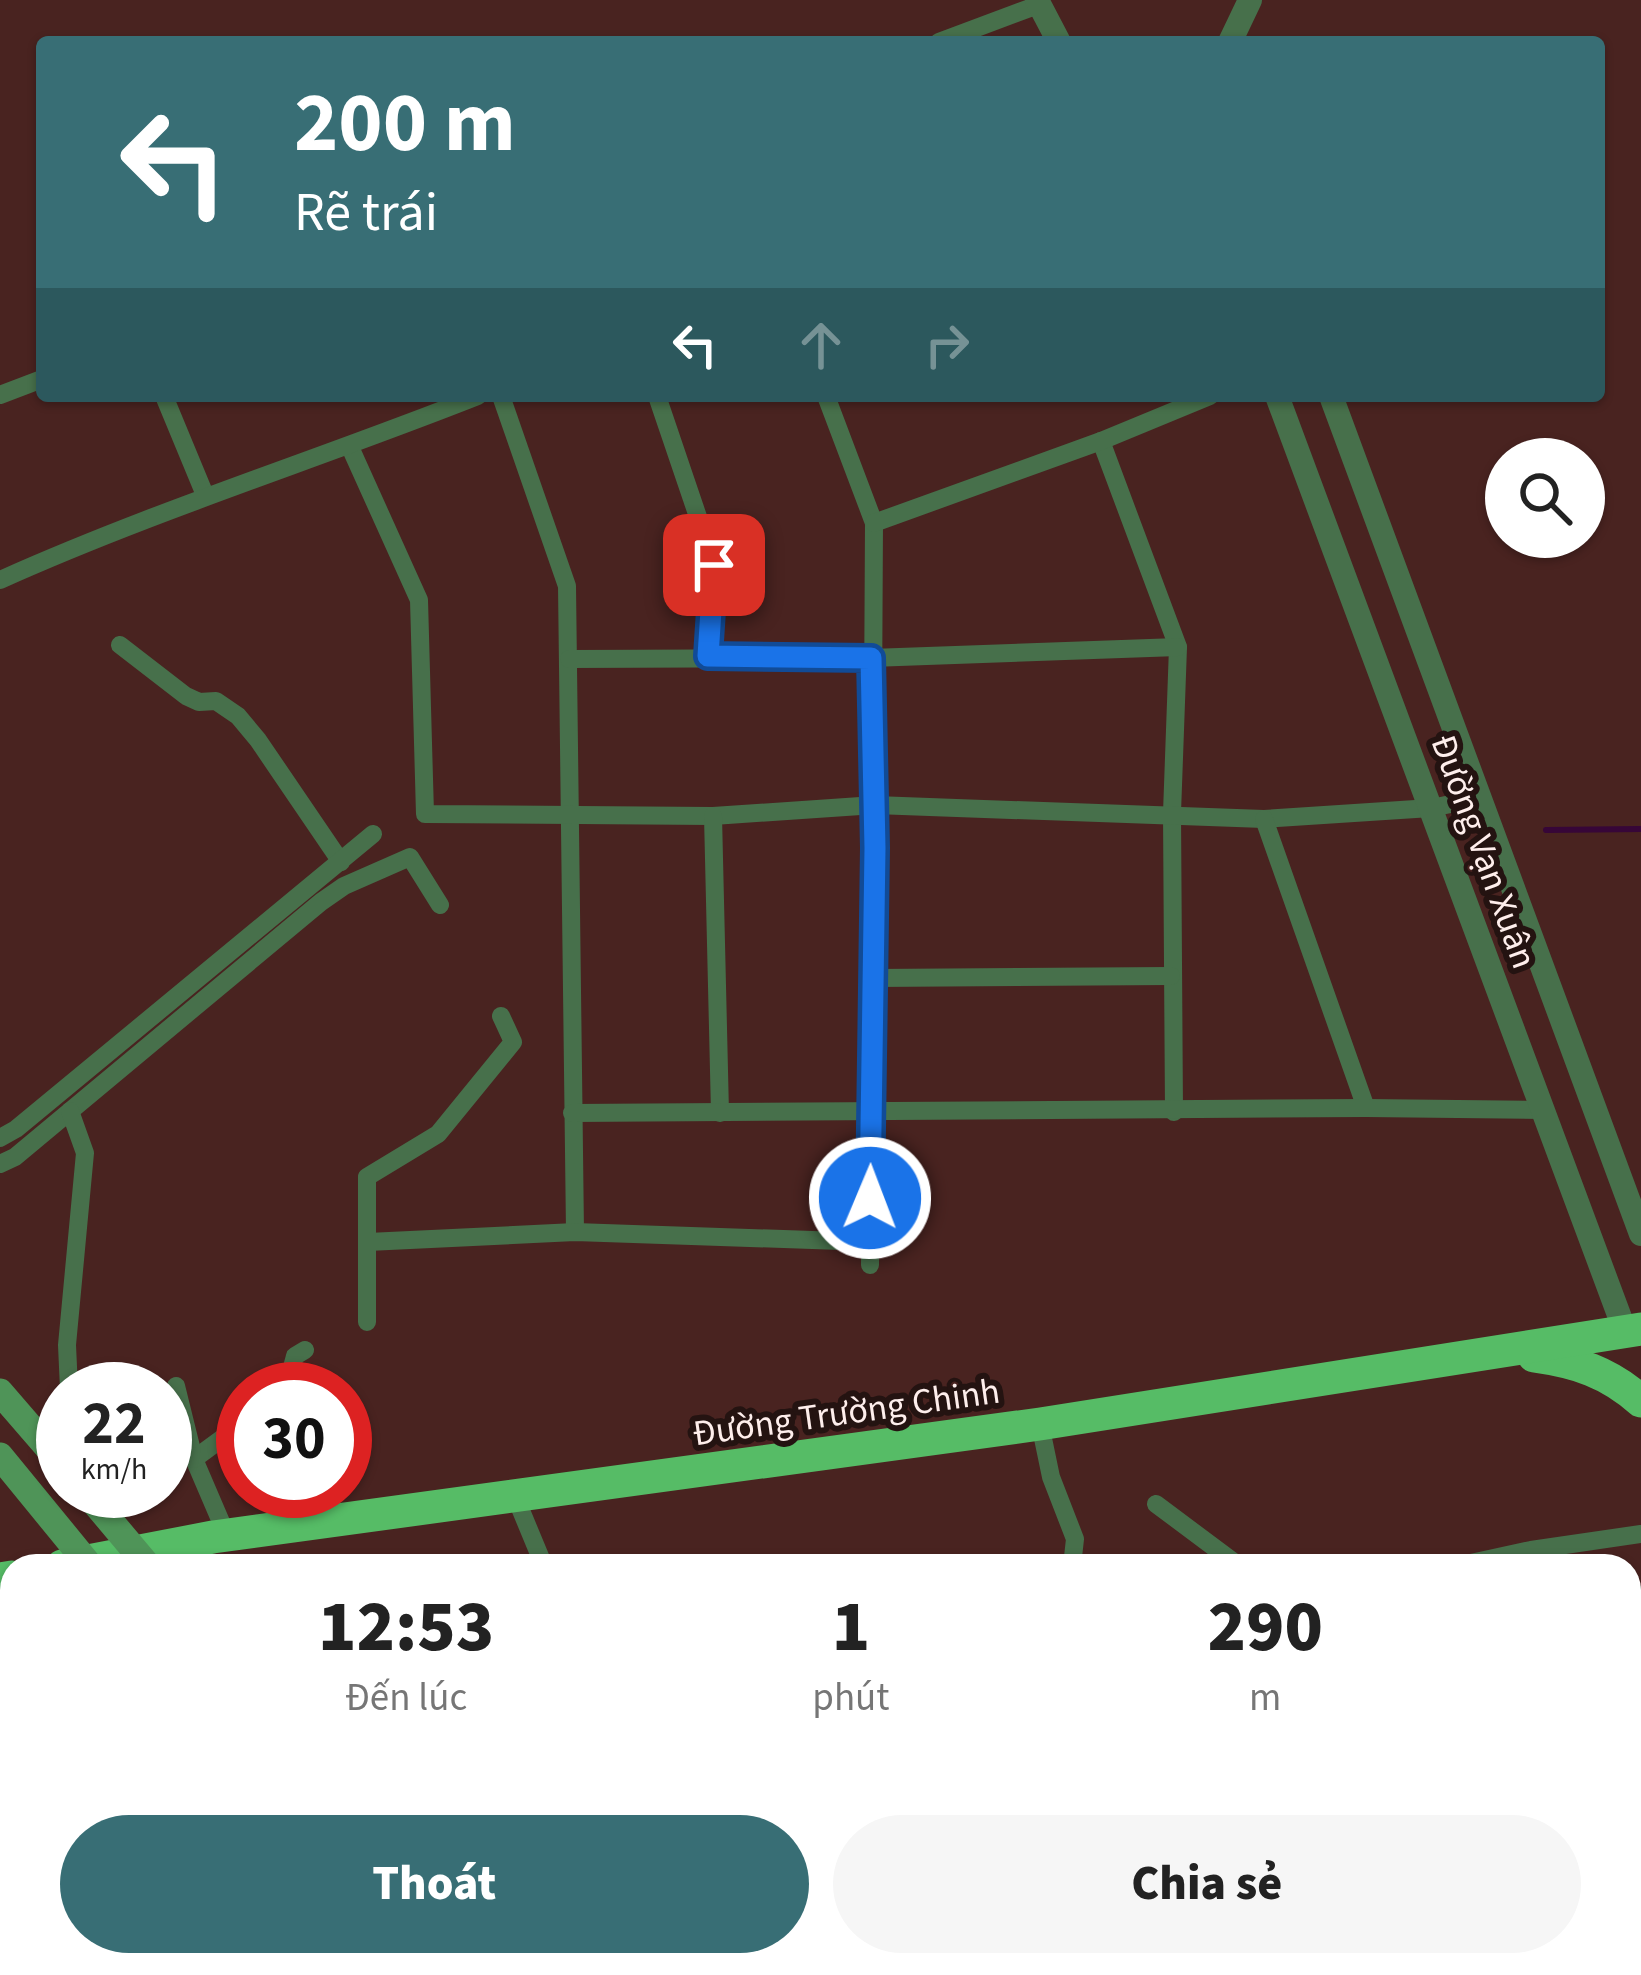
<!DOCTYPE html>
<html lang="vi">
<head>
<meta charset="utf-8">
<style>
  :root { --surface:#fff; --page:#f6f6f6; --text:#222; --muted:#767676; --accent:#386e75 }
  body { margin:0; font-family:"Source Sans 3",sans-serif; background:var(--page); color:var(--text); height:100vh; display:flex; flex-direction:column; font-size:45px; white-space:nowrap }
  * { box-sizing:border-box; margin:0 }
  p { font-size:39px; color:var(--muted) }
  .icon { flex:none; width:66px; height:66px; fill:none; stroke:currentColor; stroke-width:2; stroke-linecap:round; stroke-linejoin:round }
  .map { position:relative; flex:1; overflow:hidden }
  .details { position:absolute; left:0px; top:1554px; width:1641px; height:423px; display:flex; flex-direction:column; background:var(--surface); border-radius:36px 36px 0 0; box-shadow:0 3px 9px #0004 }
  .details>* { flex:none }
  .banner { position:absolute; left:36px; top:36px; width:1569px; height:366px; border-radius:12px; box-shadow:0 3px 9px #0004; background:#386e75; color:#fff; overflow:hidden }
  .controls { position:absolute; left:1485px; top:438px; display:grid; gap:24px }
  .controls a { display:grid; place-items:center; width:120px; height:120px; border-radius:50%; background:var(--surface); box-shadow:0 3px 9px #0004; font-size:60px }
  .speed { position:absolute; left:36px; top:1362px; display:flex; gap:24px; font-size:60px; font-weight:700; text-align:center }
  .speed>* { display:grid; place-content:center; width:156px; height:156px; border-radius:50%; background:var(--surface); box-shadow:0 3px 9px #0004; line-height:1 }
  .speed small { font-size:30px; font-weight:400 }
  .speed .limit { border:18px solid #d22; background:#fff; color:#111 }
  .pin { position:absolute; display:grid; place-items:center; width:102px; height:102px; color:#fff; margin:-51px; border-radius:24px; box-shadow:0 6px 18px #0006 }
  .me { position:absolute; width:132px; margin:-66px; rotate:1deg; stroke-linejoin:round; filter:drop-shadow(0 0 9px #0008) }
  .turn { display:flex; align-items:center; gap:42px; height:252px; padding:0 60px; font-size:54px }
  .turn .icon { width:156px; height:156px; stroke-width:2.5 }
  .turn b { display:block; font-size:84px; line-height:102px }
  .lanes { display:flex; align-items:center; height:114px; padding:0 60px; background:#0003; justify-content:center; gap:60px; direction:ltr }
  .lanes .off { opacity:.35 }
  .eta { display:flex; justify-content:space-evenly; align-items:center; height:204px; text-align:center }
  .eta b { font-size:72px; font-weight:800; line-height:84px }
  .primary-button { display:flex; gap:24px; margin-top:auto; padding:24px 60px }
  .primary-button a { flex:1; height:138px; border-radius:72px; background:var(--accent); color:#fff; font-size:48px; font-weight:800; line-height:138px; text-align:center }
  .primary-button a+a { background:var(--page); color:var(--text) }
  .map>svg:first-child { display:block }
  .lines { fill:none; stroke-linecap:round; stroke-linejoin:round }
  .stream { stroke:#370638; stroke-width:6 }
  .minor { stroke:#47704b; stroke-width:18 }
  .tertiary { stroke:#47704b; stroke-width:24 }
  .secondary { stroke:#4f9458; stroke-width:27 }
  .trunk { stroke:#56bc66; stroke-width:33 }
  .secondary-bridge { stroke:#4f9458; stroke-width:27 }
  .route-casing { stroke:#114b97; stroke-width:30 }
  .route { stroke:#1a73e8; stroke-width:21 }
  .labels { text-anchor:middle; stroke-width:12; stroke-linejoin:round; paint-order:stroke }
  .street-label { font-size:36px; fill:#feeeec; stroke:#241311 }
</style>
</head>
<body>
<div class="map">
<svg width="1641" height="1975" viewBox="0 0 1641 1975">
  <rect width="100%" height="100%" fill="#492320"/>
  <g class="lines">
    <path class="stream" d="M1546,830L1641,829"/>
    <g class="minor">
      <path d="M939,42L1038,5"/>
      <path d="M0,395L42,379"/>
      <path d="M164,396L205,495"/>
      <path d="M501,396L567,586L575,1232"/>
      <path d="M657,396L714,564L708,656"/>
      <path d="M826,396L874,523L870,1265"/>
      <path d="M1101,441L1178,647L1172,813L1174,1112"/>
      <path d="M350,447L419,600L425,814L713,816L875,805L1264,819L1431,808L1480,798"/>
      <path d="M874,523L1101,441L1210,396"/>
      <path d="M0,580C156,510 319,459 478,396"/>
      <path d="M120,645L186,696L199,702L216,701L238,716L258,740L341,862"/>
      <path d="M569,659L871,658L1178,647"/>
      <path d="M713,816L720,1113"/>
      <path d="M1264,819L1366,1108"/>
      <path d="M874,978L1171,976"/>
      <path d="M572,1113L1366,1108L1543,1110"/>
      <path d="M0,1138L16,1129L373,834"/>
      <path d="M0,1164L15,1157L321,902L344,886L410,857L440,905"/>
      <path d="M368,1242L575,1232L870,1242"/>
      <path d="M367,1322V1177L438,1134L513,1042L501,1016"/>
      <path d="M176,1386L194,1459L227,1536"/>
      <path d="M69,1389L67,1345L85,1153L70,1111"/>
      <path d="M286,1389L295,1356L305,1350"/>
      <path d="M1040,1424L1051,1477L1075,1539L1072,1566"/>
      <path d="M194,1459L243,1423"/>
      <path d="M515,1496L544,1566"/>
      <path d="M1156,1504L1239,1566"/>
      <path d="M1457,1566L1531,1550L1641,1534"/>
      <path d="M1629,1607L1641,1595"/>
      <path d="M1391,1965L1402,1975"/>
      <path d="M1148,1975L1158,1965"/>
      <path d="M1329,1975L1331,1965"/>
      <path d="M1449,1975L1459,1965"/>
    </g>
    <g class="tertiary">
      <path d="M1037,0L1059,42"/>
      <path d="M1230,42L1250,0"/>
      <path d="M1277,396L1625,1331"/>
      <path d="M1331,396L1641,1234"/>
    </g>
    <g class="secondary">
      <path d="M0,1392L63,1465"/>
      <path d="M412,1965L420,1975"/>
    </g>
    <g class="trunk">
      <path d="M1534,1356C1577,1362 1608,1372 1641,1401"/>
      <path d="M62,1566L213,1537L1040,1424L1641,1329"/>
      <path d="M0,1579L12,1577"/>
    </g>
    <g class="secondary-bridge">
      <path d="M0,1456L90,1566"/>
      <path d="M85,1491L148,1566"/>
      <path d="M477,1965L485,1975"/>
    </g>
  </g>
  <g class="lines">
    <defs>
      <path id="route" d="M714,565L708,656L871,658L875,848L870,1198"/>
    </defs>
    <use href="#route" class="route-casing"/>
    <use href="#route" class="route"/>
  </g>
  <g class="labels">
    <g class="street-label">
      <text transform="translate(1485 851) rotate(70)" y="13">Đường Vạn Xuân</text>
      <text transform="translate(846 1411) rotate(-8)" y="13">Đường Trường Chinh</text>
    </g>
  </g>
</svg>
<div class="controls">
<a><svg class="icon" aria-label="search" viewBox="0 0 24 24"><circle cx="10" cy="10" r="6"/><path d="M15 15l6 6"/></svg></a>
</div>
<div class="speed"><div>22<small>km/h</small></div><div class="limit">30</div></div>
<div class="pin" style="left:714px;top:565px;background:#d93025"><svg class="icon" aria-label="arrive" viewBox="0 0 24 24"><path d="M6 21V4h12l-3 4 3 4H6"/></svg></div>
<svg class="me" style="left:870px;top:1198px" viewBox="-20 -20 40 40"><circle r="17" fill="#1a73e8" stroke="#fff" stroke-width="3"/><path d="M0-11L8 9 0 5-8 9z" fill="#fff"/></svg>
<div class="banner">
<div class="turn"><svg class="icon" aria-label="left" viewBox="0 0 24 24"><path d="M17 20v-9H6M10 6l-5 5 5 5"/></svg><div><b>200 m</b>Rẽ trái</div></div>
<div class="lanes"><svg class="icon" aria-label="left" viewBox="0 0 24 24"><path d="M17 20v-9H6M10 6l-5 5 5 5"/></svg><svg class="icon off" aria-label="ahead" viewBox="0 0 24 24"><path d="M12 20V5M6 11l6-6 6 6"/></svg><svg class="icon off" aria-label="right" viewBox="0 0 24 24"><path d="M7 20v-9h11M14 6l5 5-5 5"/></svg></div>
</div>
<section class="details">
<div class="eta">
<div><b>12:53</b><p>Đến lúc</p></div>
<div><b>1</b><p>phút</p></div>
<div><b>290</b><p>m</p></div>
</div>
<div class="primary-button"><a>Thoát</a><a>Chia sẻ</a></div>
</section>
</div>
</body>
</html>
